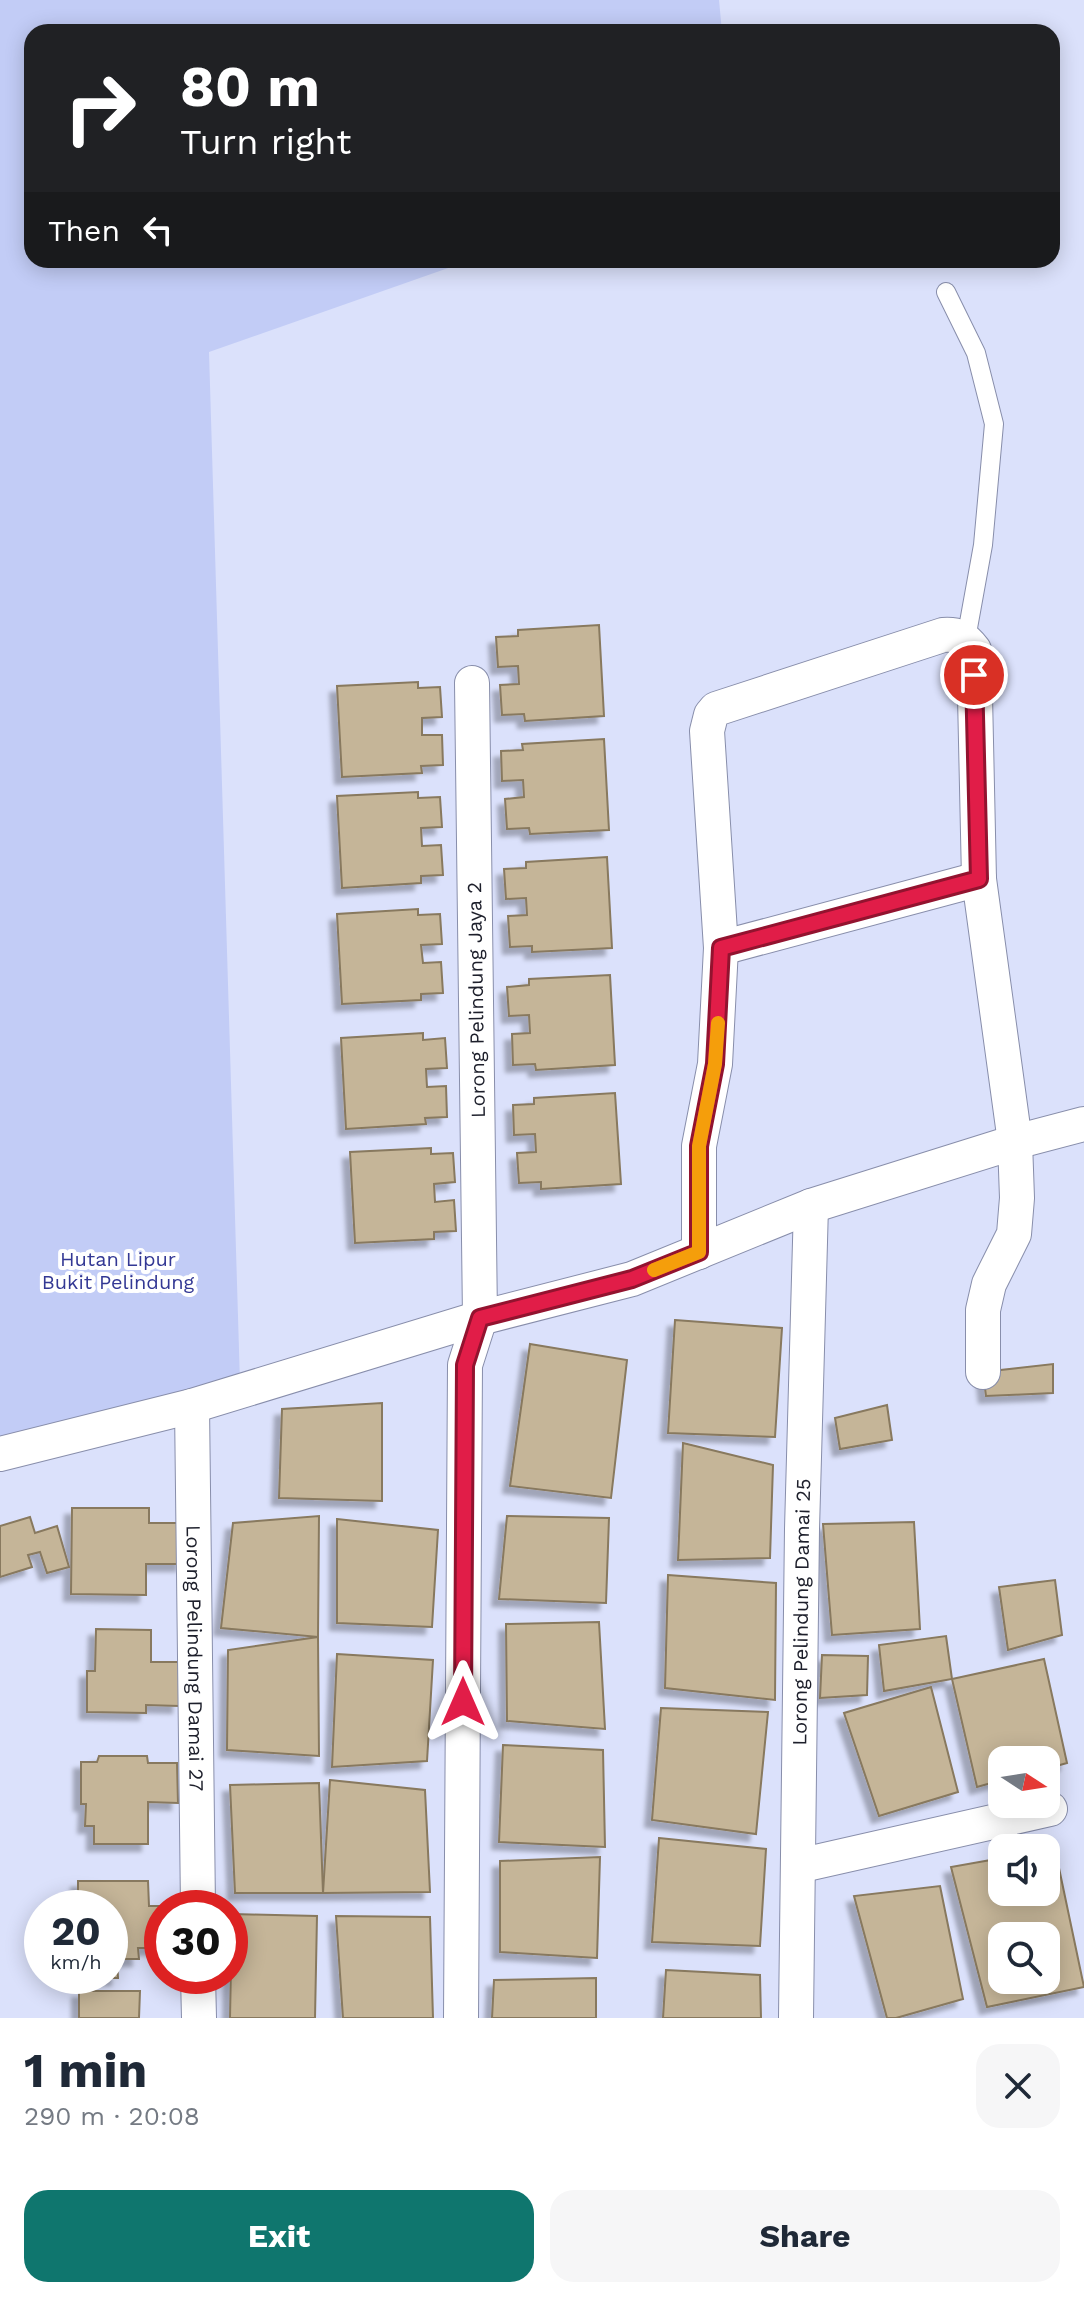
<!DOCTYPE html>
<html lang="en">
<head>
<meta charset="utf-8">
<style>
  :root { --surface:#fff; --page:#f6f6f7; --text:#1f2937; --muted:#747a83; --accent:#0f766e }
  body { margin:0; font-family:"Work Sans",sans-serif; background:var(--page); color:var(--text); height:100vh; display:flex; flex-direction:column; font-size:30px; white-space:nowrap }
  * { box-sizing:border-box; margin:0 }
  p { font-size:26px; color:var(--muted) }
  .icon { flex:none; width:44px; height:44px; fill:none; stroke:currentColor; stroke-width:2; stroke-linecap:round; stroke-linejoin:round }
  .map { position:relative; height:2018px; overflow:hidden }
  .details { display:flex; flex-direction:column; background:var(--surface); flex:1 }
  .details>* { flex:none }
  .guide { position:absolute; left:24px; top:24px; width:1036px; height:244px; border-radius:24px; box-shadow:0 4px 20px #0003; background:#202124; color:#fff; overflow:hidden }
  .needle { width:52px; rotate:102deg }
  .fabs { position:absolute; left:988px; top:1746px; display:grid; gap:16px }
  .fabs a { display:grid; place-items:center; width:72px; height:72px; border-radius:16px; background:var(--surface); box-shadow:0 4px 20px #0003; font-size:40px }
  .speed { position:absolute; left:24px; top:1890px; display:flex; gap:16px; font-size:40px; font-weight:700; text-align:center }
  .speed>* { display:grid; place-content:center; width:104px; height:104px; border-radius:50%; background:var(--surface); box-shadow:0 4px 20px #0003; line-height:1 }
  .speed small { font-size:20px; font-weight:400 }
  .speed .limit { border:12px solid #d22; background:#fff; color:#111 }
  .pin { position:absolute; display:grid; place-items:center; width:68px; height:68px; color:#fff; margin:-34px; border:4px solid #fff; border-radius:50%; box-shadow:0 2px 8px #0007 }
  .me { position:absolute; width:88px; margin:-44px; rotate:0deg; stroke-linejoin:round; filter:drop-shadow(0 0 6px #0008) }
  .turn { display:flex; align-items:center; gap:28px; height:168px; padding:0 24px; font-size:36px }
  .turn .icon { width:104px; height:104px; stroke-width:2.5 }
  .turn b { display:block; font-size:56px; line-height:68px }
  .then { display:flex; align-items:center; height:76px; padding:0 24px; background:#0003; gap:16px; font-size:30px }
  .round { display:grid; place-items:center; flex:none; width:84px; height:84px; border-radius:24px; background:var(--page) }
  .head { display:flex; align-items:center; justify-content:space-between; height:136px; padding:0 24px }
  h1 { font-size:48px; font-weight:700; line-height:60px }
  .primary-button { display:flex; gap:16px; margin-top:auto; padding:16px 24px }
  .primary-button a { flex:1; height:92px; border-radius:24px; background:var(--accent); color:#fff; font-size:32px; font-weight:700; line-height:92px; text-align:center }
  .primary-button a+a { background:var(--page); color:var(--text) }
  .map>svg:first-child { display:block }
  .green { fill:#c2ccf6 }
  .building { fill:#c5b598; stroke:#88795e; stroke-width:2; fill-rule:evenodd; filter:url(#shadow) }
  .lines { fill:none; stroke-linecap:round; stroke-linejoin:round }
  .service-casing { stroke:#888eab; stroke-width:20 }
  .minor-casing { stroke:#888eab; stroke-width:36 }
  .service { stroke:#fff; stroke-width:18 }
  .minor { stroke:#fff; stroke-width:34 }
  .route-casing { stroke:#92132f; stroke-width:20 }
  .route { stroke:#e11d48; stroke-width:14 }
  .slow { stroke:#f59e0b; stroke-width:14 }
  .labels { text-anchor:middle; stroke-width:8; stroke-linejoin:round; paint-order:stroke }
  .street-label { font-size:20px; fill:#1d1f2b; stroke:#fff }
  .park-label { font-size:20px; fill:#333894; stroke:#fff }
</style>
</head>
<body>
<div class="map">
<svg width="1084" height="2018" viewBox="0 0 1084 2018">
  <defs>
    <filter id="shadow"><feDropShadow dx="-7" dy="7" stdDeviation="2" flood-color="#0004"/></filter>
  </defs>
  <rect width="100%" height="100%" fill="#dbe1fb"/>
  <path class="green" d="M0,0H719L722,32H32V260H471L209,352L240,1383L0,1445Z"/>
  <g class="building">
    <path d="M599,625L604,716L525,721L524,714L502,715L500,685L519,684L518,666L498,667L496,637L518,636V630Z"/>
    <path d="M418,682V688L440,687L442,717L422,718V735H442L443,765L421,766L422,773L342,777L337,686Z"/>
    <path d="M604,739L609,830L530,834L529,828L507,829L505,799L524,797L523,780L502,781L501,751L523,750L522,744Z"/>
    <path d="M418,792V798L440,797L442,827L421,828L422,846L441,845L443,875L421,876V883L342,888L337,796Z"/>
    <path d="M607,857L612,948L532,952V946L510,947L508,916L527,915L526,898L506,899L504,869L526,868V862Z"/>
    <path d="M418,909V915L440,914L442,944L421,945L423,963L441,962L443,993L421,994V1000L342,1004L337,914Z"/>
    <path d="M610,975L615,1065L536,1070L535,1064L513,1065L512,1034L530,1033L529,1015L509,1016L507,987L529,985V979Z"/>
    <path d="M423,1033V1040L445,1038L447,1068L426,1069L427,1087L446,1086L447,1117L425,1118L426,1124L346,1129L341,1038Z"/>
    <path d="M615,1093L621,1184L541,1189V1182L519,1183L517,1153L536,1152L535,1134L514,1135L513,1105L534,1104V1098Z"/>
    <path d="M431,1148V1154L453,1153L455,1182L434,1184L435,1202L454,1200L456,1231L434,1232V1239L355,1243L350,1152Z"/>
    <path d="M675,1320L782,1328L775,1437L668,1433Z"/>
    <path d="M530,1344L627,1360L611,1498L510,1486Z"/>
    <path d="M1053,1364V1393L986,1396L983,1372Z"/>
    <path d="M382,1403V1501L279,1498L282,1409Z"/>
    <path d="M887,1405L892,1440L840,1449L835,1418Z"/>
    <path d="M683,1443L773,1465L770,1558L678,1560Z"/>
    <path d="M72,1508H149V1523H183V1564H146V1595L71,1594Z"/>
    <path d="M319,1516L318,1637L221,1628L233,1523Z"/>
    <path d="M507,1516L609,1518L606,1603L499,1599Z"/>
    <path d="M30,1517L35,1533L57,1526L69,1567L47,1573L40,1552L28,1555L32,1567L0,1577V1526Z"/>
    <path d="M337,1519L438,1530L432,1627L337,1623Z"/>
    <path d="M914,1522L920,1629L832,1635L823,1524Z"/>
    <path d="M668,1575L776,1583L775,1700L665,1688Z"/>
    <path d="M1055,1580L1062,1635L1008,1650L999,1587Z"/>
    <path d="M599,1622L605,1729L507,1721L506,1624Z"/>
    <path d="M96,1629L151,1630V1662H180L179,1706L146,1705V1713L87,1712V1671H95Z"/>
    <path d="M946,1636L952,1679L884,1691L879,1645Z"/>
    <path d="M318,1637L319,1756L227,1750L228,1650Z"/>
    <path d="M337,1654L433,1660L427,1761L332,1767Z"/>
    <path d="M822,1655L868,1656L867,1695L820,1698Z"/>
    <path d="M1044,1659L1067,1763L1046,1769V1760H1002V1780L977,1787L952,1679Z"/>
    <path d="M931,1687L958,1792L879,1816L844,1713Z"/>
    <path d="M661,1708L768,1712L756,1834L652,1820Z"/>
    <path d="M503,1745L603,1750L605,1847L499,1842Z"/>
    <path d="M99,1756H147L148,1763H177L178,1803L148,1802V1844H94V1826H85L86,1804H81V1762H97Z"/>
    <path d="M330,1780L425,1790L430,1892L323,1893Z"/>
    <path d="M319,1783L323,1893H235L230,1785Z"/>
    <path d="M659,1838L766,1849L760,1946L652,1942Z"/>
    <path d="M1055,1849L1084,1987L987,2007L951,1867L1002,1858V1892H1046V1851ZM1002,1936H1046V1980H1002Z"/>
    <path d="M600,1857L597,1958L500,1952V1861Z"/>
    <path d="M78,1881H148L149,1906H179L162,1908V1948H138L139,1959H117L118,1978H79V1976H110V1908H78Z"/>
    <path d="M940,1886L963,1999L896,2018H887L854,1896Z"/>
    <path d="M232,1914L317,1916L315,2018H230Z"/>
    <path d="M336,1916L430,1917L433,2018H343Z"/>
    <path d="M666,1970L760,1975L761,2018H663Z"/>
    <path d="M596,1978V2018H492L494,1980Z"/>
    <path d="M79,1991H140L139,2018H79Z"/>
  </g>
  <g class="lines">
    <defs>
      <path id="service" d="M946,292L976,353L994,424L983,545L966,639"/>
      <g id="minor">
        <path d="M721,948L979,879"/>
        <path d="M699,1252V1146L715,1064L721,948L707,731L711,715L716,709L943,635C958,634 964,637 974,650L979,879L1015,1142L1017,1198L1014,1234L989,1284L983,1310V1372"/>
        <path id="s1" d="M192,1406L198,1908"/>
        <path d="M0,1454L192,1406L480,1318L632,1279L811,1206L1015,1142L1084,1124"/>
        <path d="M798,1866L1050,1809"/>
        <path d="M198,1976L199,2018"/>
        <path d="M461,2018L465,1365L480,1318L472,683"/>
        <path id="s2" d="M796,2018L802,1529L811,1206"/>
      </g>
    </defs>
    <use href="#service" class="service-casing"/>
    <use href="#minor" class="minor-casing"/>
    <use href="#service" class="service"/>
    <use href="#minor" class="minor"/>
  </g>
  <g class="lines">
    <defs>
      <path id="route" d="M463,1702L465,1365L480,1318L632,1279L699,1252V1146L715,1064L721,948L979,879L974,675"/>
    </defs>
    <use href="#route" class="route-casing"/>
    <use href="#route" class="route"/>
    <path class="slow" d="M654,1270L699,1252V1146L715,1064L718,1023"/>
  </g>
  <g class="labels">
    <g class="street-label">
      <text transform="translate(476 1000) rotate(-91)" y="7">Lorong Pelindung Jaya 2</text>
      <text dy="7" stroke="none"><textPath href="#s2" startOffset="406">Lorong Pelindung Damai 25</textPath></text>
      <text dy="7" stroke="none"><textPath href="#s1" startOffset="252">Lorong Pelindung Damai 27</textPath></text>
    </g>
    <g class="park-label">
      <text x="118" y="1266">Hutan Lipur<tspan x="118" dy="23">Bukit Pelindung</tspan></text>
    </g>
  </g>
</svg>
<div class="fabs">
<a><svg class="needle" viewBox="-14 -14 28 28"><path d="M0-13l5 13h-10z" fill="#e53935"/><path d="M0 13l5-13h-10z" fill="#747a83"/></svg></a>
<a><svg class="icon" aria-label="sound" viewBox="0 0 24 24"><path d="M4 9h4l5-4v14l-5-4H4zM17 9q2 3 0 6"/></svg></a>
<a><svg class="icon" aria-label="search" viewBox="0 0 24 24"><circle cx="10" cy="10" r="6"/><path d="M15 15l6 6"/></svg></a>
</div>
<div class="speed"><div>20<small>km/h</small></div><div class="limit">30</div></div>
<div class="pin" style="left:974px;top:675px;background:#d93025"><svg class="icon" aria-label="arrive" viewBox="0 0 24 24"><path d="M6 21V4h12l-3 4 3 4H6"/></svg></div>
<svg class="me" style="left:463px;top:1702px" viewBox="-20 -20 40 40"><path d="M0-17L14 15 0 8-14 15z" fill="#e11d48" stroke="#fff" stroke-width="4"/></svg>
<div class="guide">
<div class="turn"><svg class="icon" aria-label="right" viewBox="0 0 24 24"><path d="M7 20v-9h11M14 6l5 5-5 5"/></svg><div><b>80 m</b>Turn right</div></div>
<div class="then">Then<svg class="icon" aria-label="left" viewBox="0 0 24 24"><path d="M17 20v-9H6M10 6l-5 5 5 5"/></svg></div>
</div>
</div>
<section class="details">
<div class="head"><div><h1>1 min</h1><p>290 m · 20:08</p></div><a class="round"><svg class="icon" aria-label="close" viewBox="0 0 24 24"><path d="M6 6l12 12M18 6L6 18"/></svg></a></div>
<div class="primary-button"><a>Exit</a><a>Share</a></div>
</section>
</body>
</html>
